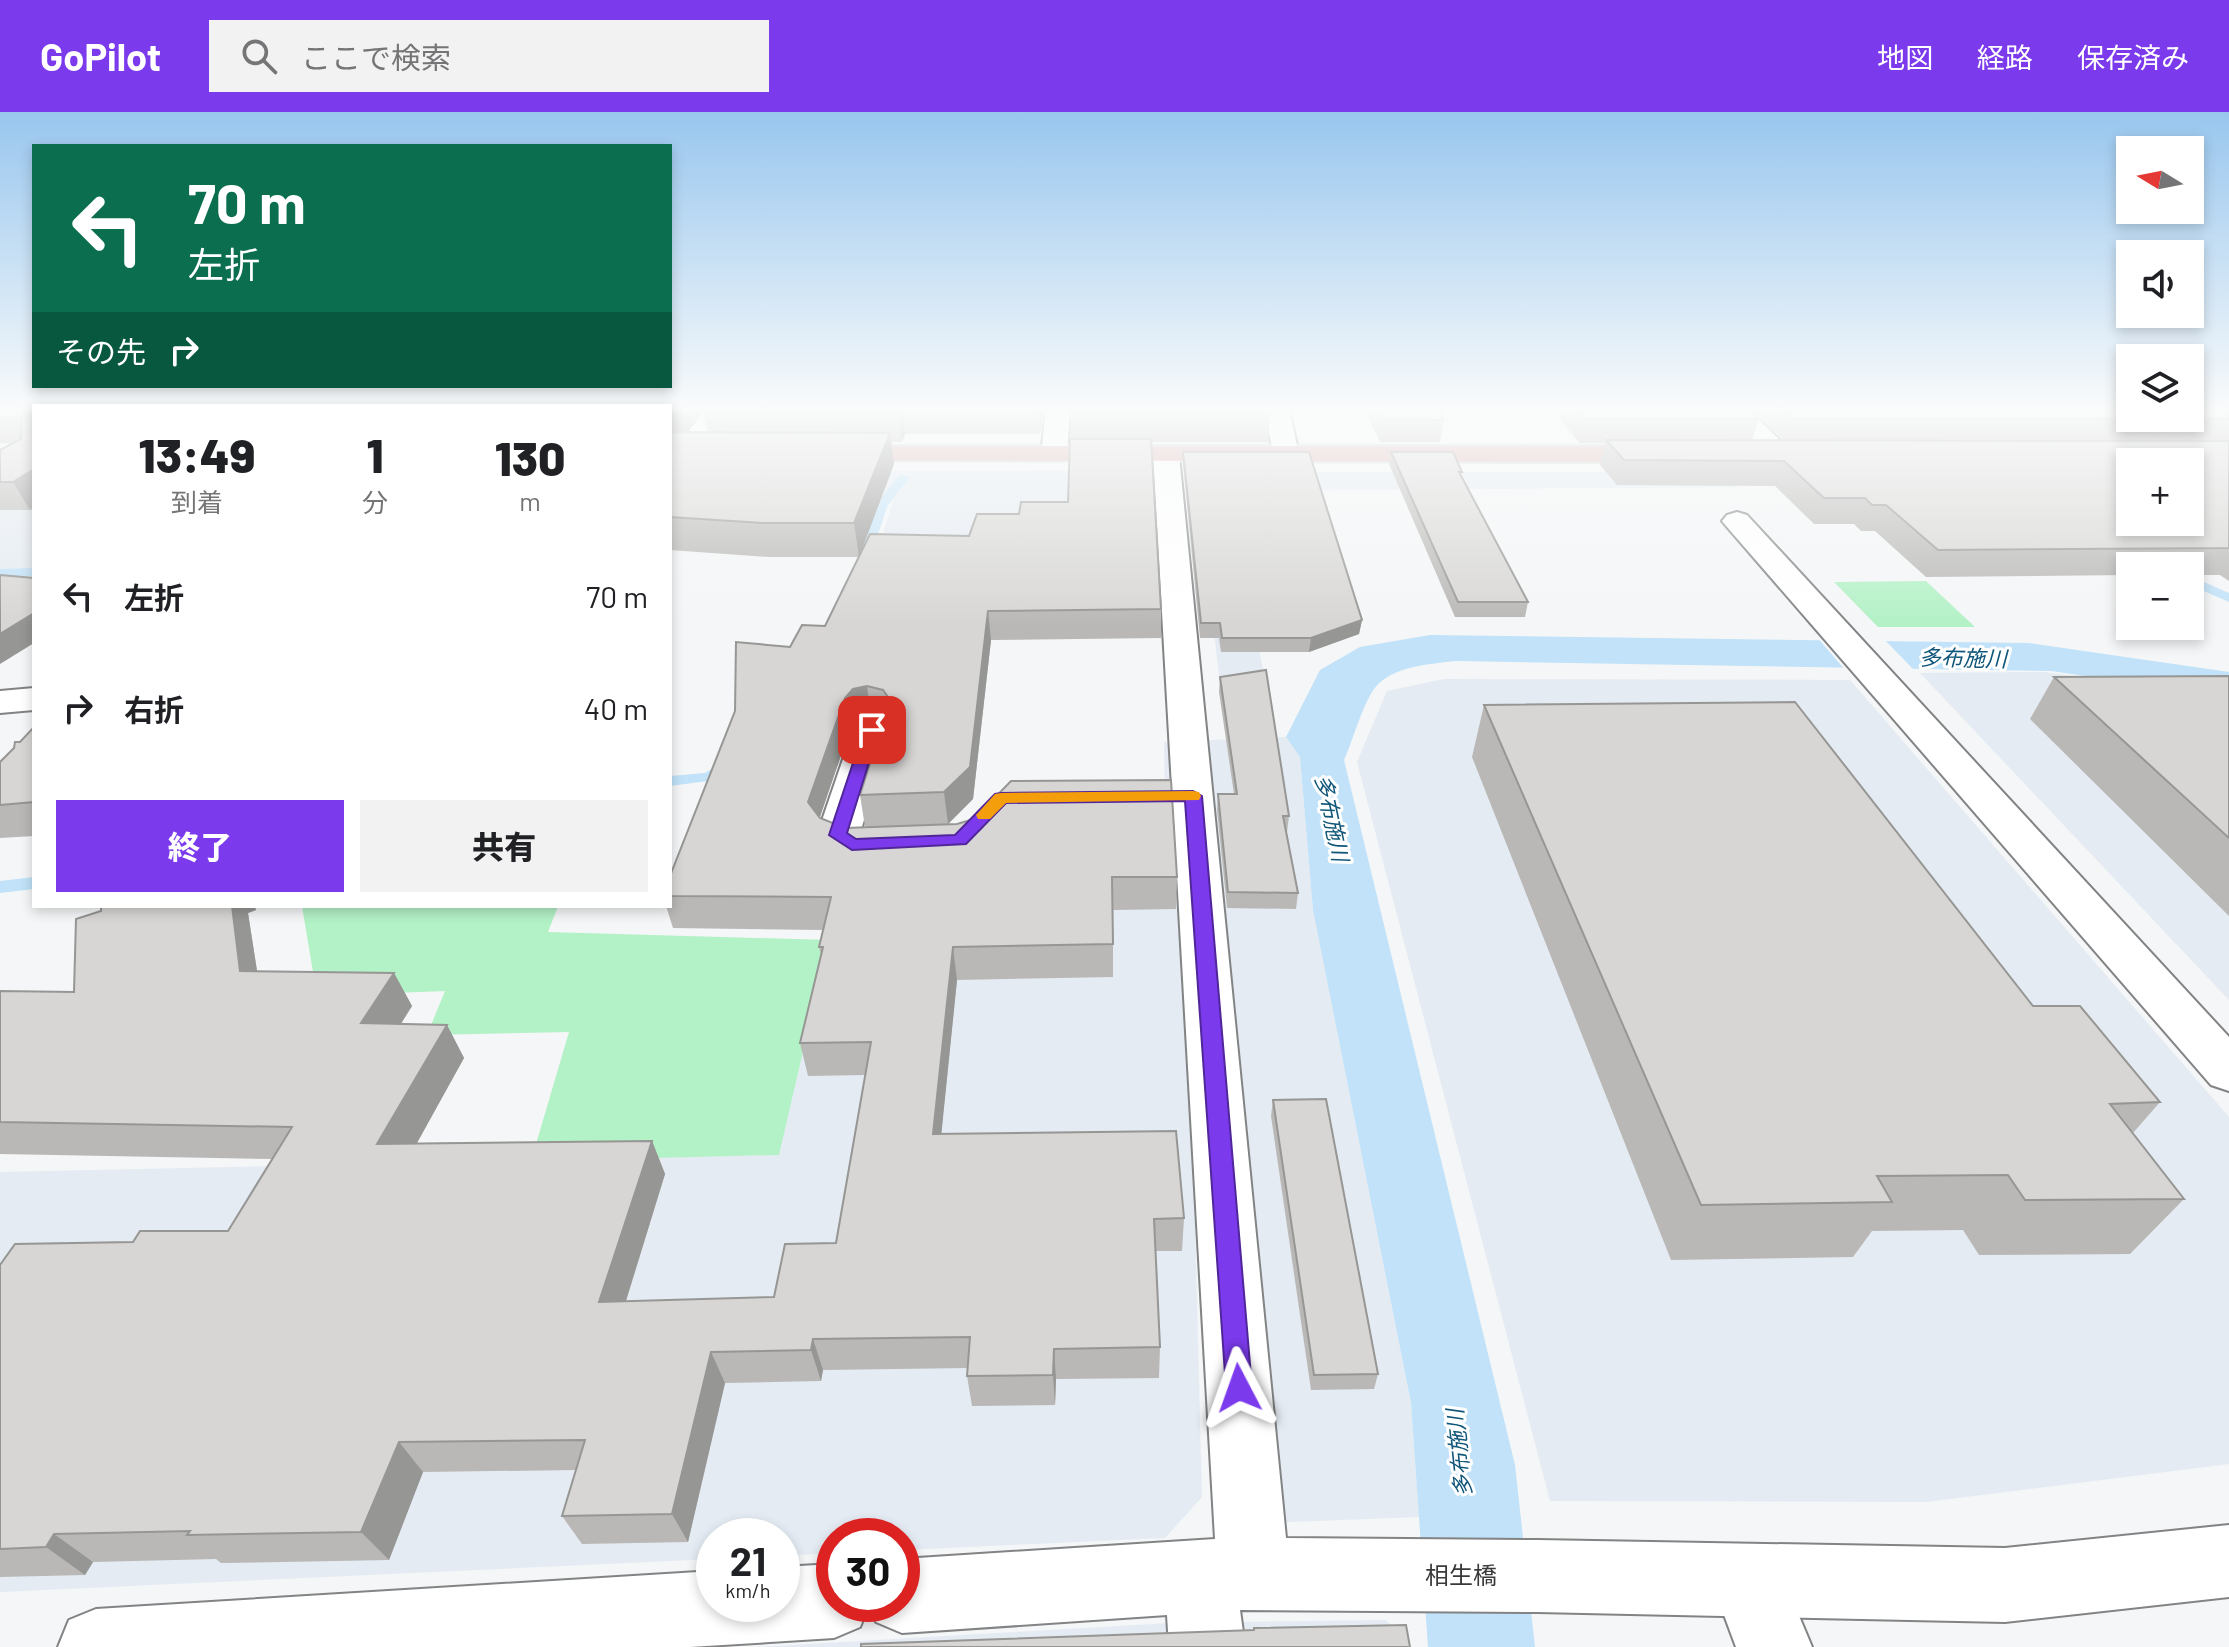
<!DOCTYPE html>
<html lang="ja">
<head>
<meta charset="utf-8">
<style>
  :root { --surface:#fff; --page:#f2f2f2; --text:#202124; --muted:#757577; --accent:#7c3aed }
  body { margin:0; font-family:Barlow,"Noto Sans JP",sans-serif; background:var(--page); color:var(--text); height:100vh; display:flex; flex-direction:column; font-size:30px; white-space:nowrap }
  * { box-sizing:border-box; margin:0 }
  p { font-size:26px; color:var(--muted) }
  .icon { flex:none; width:44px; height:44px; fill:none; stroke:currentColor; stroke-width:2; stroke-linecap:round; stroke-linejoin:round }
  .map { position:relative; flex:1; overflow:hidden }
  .sheet { position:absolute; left:32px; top:292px; width:640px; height:504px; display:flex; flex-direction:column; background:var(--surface); border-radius:0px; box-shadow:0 4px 12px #0003 }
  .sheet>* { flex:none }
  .top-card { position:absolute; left:32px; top:32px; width:640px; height:244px; border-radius:0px; box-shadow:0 4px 12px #0003; background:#0b6e4f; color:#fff; overflow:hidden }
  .needle { width:52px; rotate:280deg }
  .buttons { position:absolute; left:2116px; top:24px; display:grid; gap:16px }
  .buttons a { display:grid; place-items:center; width:88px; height:88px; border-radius:0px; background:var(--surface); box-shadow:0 4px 12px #0003; font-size:40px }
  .speed { position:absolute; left:696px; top:1406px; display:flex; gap:16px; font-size:40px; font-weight:700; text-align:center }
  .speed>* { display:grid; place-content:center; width:104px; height:104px; border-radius:50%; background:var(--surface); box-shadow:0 4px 12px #0003; line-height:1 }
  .speed small { font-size:20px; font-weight:400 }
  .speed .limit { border:12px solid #d22; background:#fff; color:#111 }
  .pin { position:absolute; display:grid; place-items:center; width:68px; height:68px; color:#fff; margin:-34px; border-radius:16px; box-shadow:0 4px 12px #0006 }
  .me { position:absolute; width:88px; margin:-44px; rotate:356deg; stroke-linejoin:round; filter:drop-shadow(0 0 6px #0008) }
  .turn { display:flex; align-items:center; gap:28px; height:168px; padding:0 24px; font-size:36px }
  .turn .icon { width:104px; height:104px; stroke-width:2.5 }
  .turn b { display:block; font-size:56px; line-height:68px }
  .then { display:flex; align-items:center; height:76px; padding:0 24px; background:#0003; gap:16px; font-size:30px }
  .eta { display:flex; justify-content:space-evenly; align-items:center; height:136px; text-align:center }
  .eta b { font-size:48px; font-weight:800; line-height:56px }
  .button { display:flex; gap:16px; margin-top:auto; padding:16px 24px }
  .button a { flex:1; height:92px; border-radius:0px; background:var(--accent); color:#fff; font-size:32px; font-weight:800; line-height:92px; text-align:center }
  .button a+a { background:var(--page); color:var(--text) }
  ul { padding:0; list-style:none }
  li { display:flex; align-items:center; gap:24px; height:112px; padding:0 24px }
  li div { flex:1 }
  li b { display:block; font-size:30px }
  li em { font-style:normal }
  header { display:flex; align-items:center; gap:48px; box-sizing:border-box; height:112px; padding:0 40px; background:var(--accent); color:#fff }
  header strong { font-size:38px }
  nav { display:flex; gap:44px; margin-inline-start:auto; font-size:28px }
  .search { width:560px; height:72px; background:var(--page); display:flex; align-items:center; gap:20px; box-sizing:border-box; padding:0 28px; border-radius:0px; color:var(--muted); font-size:30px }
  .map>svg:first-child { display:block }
  .built { fill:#e4ebf2 }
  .green { fill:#b3f1c6 }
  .water { fill:#c1e2f8 }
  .pier { fill:#f4f6f7 }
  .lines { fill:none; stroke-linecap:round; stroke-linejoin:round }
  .stream { fill:#c1e2f8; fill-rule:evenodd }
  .minor-casing { stroke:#828384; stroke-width:4 }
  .tertiary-casing { stroke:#828384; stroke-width:4 }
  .primary-casing { stroke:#d0d0d0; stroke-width:4 }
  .minor { fill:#fff; fill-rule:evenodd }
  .tertiary { fill:#fff; fill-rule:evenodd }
  .primary { fill:#d9abaa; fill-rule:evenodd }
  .wall { fill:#b9b8b6 }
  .shaded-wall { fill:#969694 }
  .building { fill:#d7d6d4; stroke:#969694; stroke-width:2; fill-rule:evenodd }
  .route { fill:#7c3aed; stroke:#51269a; stroke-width:2 }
  .slow { fill:#f59e0b }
  .labels { text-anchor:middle; stroke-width:6; stroke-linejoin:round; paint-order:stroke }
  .water-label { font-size:22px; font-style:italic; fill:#0f5679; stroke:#fff }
  .near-street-label { font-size:24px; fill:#3a3a3b; stroke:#fff }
</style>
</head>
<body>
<header>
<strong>GoPilot</strong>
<div class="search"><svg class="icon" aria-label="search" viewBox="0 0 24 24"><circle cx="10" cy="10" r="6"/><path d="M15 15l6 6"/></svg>ここで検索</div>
<nav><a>地図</a><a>経路</a><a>保存済み</a></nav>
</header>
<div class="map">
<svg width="2229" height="1535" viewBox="0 0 2229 1535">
  <rect width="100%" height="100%" fill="#f4f6f7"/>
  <g class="built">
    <path d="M1128,358L1158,500L881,428L895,382L670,389V359Z"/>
    <path d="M0,359H34V464L0,465Z"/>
    <path d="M1215,360H1723L1737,375L1232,379L1269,594H1223L1195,367Z"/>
    <path d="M2045,560L2229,587V888L1920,561Z"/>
    <path d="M1444,567L1850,568L2229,1005V1352L1926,1390L1550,1389L1357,650L1387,579Z"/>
    <path d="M1286,625L1300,645L1313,798L1411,1291L1419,1405L1266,1411L1193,1034L1202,1385L1165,1426L902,1438V1424H834V1441L782,1444V1424H714V1447L0,1480V1060L779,1043L829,828L1165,689L1164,630Z"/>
    <path d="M1386,1508L1409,1535H756L1170,1511Z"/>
  </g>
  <g class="green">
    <path d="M1926,469L1975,515H1878L1834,470Z"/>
    <path d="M302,794H558L548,820L829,828L779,1043L531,1049L569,920L427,923L445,879L317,884Z"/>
  </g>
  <path class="water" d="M1430,523L2028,531L2229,560V585L2051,559L1456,549C1430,552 1391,554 1374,577C1362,594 1353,628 1344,648L1515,1353L1535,1535H1428L1411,1291L1313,798L1300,645L1286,625L1320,558L1360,535Z"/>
  <path class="pier" d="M1816,524L1882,525L1915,559H1846Z"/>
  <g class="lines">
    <g class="stream">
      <path d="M900,363L910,365L888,393L870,445L860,448L858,445L876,392Z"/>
      <path d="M34,456V464L0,465V457Z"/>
      <path d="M2190,464L2229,481V490L2190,473Z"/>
      <path d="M727,648L735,653L715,668L670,674V664L705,661Z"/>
      <path d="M34,765V777L0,781V769Z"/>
    </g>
    <defs>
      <g id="minor">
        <path d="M704,298H728L695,347H677L673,341Z"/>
        <path d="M1046,298H1070L1067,342L1063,348H1045L1041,342Z"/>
        <path d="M1265,298H1289L1299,342L1295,348H1277L1273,342Z"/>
        <path d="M1723,298H1749L1794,342L1790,348H1772Z"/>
        <path d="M1166,335L1175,337L1179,343L1286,1426L1537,1428L1563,1438L1573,1464L1563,1490L1537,1500L1240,1498L1245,1535H1169L1167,1503L902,1521L876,1510L869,1493L860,1515L834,1526L690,1535H58L69,1508L96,1497L714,1459V1492H782V1455L834,1452V1492H902V1447L1215,1427L1153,343L1157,337Z"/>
        <path d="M1737,400L1747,403L2229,925V979L2211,973L1727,415L1722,409L1727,403Z"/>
        <path d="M34,576V598L0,601V579Z"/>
        <path d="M872,607L885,610L891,618L861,718H887L902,721L908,731L902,741C873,748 836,751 817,723L853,618L859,610Z"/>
        <path d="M1747,1432L1773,1442L1812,1535H1736L1711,1468L1721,1442Z"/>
      </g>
      <path id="tertiary" d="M2229,1413V1485L2005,1510L1537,1500L1511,1490L1501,1464L1511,1438L1537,1428L2005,1436Z"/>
      <path id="primary" d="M831,334H1663L1672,336L1676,342L1672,348L1663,350L822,348L818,342L822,336Z"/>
    </defs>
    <use href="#minor" class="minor-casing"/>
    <use href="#tertiary" class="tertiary-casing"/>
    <use href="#primary" class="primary-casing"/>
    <use href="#minor" class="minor"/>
    <use href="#tertiary" class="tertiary"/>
    <use href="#primary" class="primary"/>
  </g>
  <g class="wall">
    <path d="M0,298H34V396L30,398H0V338L13,331H0Z"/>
    <path d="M670,298H702L685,320H708L703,300L705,298H1044L1040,322H905L902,330H891L894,352L859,445H769L670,438Z"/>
    <path d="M1070,298L1270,300L1268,330H1151L1161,497V526L991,528L973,687L948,712L865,715L860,683L884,607L871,604L858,607L850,617L820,705L845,716L1177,765L1176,797L1113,798V865L957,868L941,1022L1184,1106L1182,1139H1155L1160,1235L1159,1266L1056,1267L1055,1293L972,1294L967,1264L968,1256L823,1258L821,1269L725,1271L688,1430L582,1432L562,1404L576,1358L423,1360L389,1448L221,1451L216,1447L93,1450L85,1463L0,1465V1153L133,1130L228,1119L272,1047L0,1042V879L74,880L101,799L256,798L248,801L257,859L394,861L412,894L401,912L447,913L464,946L417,1031L652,1029L665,1062L626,1189L774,1185L836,1131L865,963L808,964L800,931L821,843L819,835L823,818L673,816L666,794H670V764L790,535L969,424L1019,402L1068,390L1071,327Z"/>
    <path d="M1365,298H1439L1444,308L1440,330H1380Z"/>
    <path d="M1551,298H1750L1759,307L1752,328H1784L1752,298H2229V469L2220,463H2190V454H2130V463L1926,465L1875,419H1861L1854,412H1814L1775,374L1617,373L1600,353L1605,331H1580Z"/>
    <path d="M1183,340L1362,508L1359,522L1309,540H1221L1219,526H1200L1183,352Z"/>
    <path d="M1391,340L1461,364L1528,490L1525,505H1455L1389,352Z"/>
    <path d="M2229,564V804L2030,607L2054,565Z"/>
    <path d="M1220,565L1289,704L1287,720H1286L1298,781L1296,797L1227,796L1217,698L1218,682H1234L1219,580Z"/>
    <path d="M1484,593L2033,894L2160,990L2133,1021L2184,1087L2130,1142L1979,1143L1963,1118L1872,1119L1853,1145L1671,1148L1472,645Z"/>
    <path d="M34,615V724L0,726V650Z"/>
    <path d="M1273,988L1378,1262L1374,1277L1311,1278L1271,1004Z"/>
  </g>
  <g class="shaded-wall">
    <path d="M672,298H702L677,330L670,331V300Z"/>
    <path d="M899,298H902L905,322L902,330Z"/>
    <path d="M1039,298H1044L1040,322Z"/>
    <path d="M890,321L894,352L859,445L854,411Z"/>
    <path d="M34,357V396L30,398L13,370Z"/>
    <path d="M988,499L991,528L973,687L948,712L944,680Z"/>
    <path d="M34,501V531L0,552V522Z"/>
    <path d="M1362,508L1359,522L1309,540L1311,526Z"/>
    <path d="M867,574L871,604L858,607L850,617L814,722L808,690L845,586L853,577Z"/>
    <path d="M232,794H255L256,798L248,801L262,891L240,859Z"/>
    <path d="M953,835L957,868L938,1055L933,1022Z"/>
    <path d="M394,861L412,894L380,944L361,911Z"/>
    <path d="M447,913L464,946L398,1065L377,1032Z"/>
    <path d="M652,1029L665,1062L616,1221L599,1190Z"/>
    <path d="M813,1227L823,1258L821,1269L811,1238Z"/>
    <path d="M1054,1237L1056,1267L1055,1293L1053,1263Z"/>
    <path d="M711,1240L725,1271L688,1430L672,1402Z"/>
    <path d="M399,1330L423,1360L389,1448L361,1420Z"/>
    <path d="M54,1422L93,1450L85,1463L46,1435Z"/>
  </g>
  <g class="building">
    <path d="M0,298H34V357L13,370H0V338L21,327V306L0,305Z"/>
    <path d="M705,298H899L898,300H703Z"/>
    <rect x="1070" y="298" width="200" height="2"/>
    <path d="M1378,298H1439L1444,308L1383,307Z"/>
    <path d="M1578,298H1750L1759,307H1586Z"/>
    <path d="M1785,298H2130V306H2190V298H2229V307H1795Z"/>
    <path d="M670,320L890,321L854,411H763L670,405Z"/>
    <path d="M1070,327H1151L1161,497L988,499L970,655L944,680L860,683L890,588L883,578L867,574L853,577L845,586L808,690L820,706L845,716L957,712L974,707L1011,669L1171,668L1177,765H1112L1113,832L953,835L933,1022L1176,1019L1184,1106L1154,1107L1160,1235L1054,1237L1053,1263L967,1264L970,1225L813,1227L811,1238L711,1240L672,1402L562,1404L585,1328L399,1330L361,1420L187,1423L190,1419L54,1422L46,1435L0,1437V1153L15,1132L133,1130L140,1119H228L292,1015L0,1010V879L74,880L76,807L101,799V794H232L240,859L394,861L361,911L447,913L377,1032L652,1029L599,1190L774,1185L785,1132L836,1131L871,930L800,931L823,835H819L831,785L670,784V764L735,599L736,530L790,535L802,513L825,514L870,422L969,424L977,402H1019L1021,390H1068Z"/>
    <path d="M1606,328L2229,329V436L1938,438L1886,393H1872L1865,386H1824L1784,349L1624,348ZM2130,350H2190V410H2130Z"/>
    <path d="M1183,340H1309L1362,508L1311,526H1222L1220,511H1201Z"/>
    <path d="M1391,340H1453L1462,360H1459L1528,490H1458Z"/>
    <path d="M0,463L34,466V501L0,522Z"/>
    <path d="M1266,558L1289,704H1283L1298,781L1228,780L1218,682H1237L1220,565Z"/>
    <path d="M2229,564V726L2054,565Z"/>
    <path d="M1795,590L2033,894H2080L2160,990L2110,992L2184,1087L2025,1088L2008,1063L1877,1064L1892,1090L1701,1093L1484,593Z"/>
    <path d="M34,615V690L0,693V650L14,636L15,630H20Z"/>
    <path d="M1326,987L1378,1262L1314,1263L1273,988Z"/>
    <path d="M1406,1513L1410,1535H861V1532L1254,1518V1516Z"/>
  </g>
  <linearGradient id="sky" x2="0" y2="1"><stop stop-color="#98c6ee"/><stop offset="0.58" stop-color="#fafbfb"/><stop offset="1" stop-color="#fafbfb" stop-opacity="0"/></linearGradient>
  <rect width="2229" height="513" fill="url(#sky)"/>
  <path class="route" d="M872,614L879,618L847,721L856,727L955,723L995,682L1001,681L1193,679L1202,684L1252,1276L1248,1285L1239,1289L1230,1285L1226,1276L1185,689L1006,691L966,732L852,738L829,723L864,618Z"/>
  <path class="slow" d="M1193,679L1199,680L1201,684L1199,688L1006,691L990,707H978L976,703L995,682L1001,681Z"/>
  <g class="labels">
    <g class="water-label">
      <text transform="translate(1963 546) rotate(1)" y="8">多布施川</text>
      <text transform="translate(1332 706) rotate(78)" y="8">多布施川</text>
      <text transform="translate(1459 1341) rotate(-96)" y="8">多布施川</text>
    </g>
    <g class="near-street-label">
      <text x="1461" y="1472">相生橋</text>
    </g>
  </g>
</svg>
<div class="buttons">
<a><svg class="needle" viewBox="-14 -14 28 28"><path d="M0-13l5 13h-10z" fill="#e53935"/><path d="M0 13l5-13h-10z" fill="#757577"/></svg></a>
<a><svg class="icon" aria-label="sound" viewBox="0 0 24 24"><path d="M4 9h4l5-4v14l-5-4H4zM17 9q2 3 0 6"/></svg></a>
<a><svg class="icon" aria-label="layers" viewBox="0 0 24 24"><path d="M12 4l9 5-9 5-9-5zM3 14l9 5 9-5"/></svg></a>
<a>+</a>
<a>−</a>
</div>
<div class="speed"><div>21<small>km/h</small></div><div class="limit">30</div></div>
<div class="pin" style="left:872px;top:618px;background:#d93025"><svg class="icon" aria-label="arrive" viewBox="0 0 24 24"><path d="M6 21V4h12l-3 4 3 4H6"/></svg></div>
<svg class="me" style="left:1239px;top:1276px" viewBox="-20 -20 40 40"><path d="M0-17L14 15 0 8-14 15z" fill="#7c3aed" stroke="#fff" stroke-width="4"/></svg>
<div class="top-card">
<div class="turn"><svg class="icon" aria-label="left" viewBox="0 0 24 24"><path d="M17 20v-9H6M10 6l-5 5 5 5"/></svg><div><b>70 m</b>左折</div></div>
<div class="then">その先<svg class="icon" aria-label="right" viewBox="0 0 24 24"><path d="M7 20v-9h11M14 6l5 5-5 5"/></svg></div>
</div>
<section class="sheet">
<div class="eta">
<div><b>13:49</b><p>到着</p></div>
<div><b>1</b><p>分</p></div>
<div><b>130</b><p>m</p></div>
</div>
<ul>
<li><svg class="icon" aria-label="left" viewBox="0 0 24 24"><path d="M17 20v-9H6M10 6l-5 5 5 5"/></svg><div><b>左折</b></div><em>70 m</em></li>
<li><svg class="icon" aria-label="right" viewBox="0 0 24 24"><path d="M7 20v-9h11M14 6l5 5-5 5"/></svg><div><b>右折</b></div><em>40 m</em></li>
</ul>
<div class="button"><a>終了</a><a>共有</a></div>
</section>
</div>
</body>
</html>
